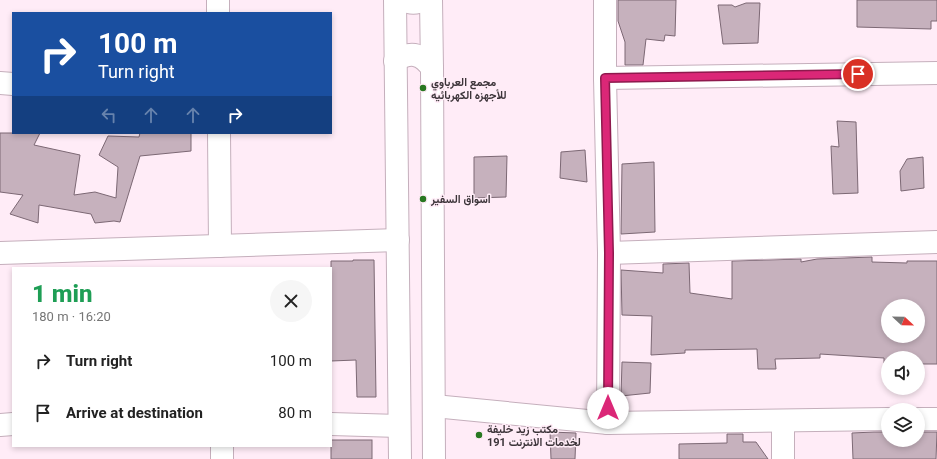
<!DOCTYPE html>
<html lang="en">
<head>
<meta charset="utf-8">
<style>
  :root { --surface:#fff; --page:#f6f6f6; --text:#222; --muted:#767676 }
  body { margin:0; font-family:Roboto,Vazirmatn,sans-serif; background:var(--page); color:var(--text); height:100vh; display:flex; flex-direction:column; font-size:15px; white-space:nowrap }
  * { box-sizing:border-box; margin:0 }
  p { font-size:13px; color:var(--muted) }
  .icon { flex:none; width:22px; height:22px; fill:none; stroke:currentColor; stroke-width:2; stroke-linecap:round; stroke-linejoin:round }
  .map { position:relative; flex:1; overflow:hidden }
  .drawer { position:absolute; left:12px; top:267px; width:320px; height:180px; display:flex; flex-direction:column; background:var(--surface); border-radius:0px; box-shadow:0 2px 6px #0003 }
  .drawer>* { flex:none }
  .top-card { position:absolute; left:12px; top:12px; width:320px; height:122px; border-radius:0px; box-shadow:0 2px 6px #0003; background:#1a4fa0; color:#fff; overflow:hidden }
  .needle { width:26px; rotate:112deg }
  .controls { position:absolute; left:881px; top:299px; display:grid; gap:8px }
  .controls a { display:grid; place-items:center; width:44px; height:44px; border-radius:50%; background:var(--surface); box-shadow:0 2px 6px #0003; font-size:20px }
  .pin { position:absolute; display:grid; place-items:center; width:34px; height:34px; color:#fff; margin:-17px; border:2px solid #fff; border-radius:50%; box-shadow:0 1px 4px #0007 }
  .me { position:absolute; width:44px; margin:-22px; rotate:0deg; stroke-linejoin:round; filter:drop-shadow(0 0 3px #0008) }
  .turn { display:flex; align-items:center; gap:14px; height:84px; padding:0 20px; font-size:18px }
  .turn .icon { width:52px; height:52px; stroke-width:2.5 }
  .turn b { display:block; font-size:28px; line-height:34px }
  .lanes { display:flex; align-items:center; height:38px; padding:0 20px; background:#0003; justify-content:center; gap:20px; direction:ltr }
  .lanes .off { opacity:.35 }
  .round { display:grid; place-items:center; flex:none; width:42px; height:42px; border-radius:21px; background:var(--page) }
  .overview { display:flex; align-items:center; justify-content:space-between; height:68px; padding:0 20px }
  h1 { font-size:24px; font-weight:800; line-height:30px; color:#1e9e55 }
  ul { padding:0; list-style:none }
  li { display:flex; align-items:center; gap:12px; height:52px; padding:0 20px }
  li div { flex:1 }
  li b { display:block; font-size:15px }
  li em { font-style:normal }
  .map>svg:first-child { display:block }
  .building { fill:#c6b1bd; stroke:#7c6874; fill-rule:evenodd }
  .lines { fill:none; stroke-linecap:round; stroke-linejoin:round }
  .street-casing { stroke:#c5afbc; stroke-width:24 }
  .secondary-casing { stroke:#c5afbc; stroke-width:24 }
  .street { stroke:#fff; stroke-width:22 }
  .secondary { stroke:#fff; stroke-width:22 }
  .route-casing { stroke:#8e194d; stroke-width:10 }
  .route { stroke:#db2777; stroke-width:7 }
  .poi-dot { fill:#287821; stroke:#ffecf7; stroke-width:1.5 }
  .labels { text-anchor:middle; stroke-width:3; stroke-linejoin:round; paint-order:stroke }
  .poi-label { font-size:11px; font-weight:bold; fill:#3c3439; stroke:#ffecf7; text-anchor:start }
</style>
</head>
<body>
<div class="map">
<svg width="937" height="459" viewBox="0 0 937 459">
  <rect width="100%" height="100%" fill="#ffecf7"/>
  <g class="building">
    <path d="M618,0H676L675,36L665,35L664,41L646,39L643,65H625V42L618,21Z"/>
    <path d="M857,0H937V21H931V29L857,27Z"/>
    <path d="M746,3H760L758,43L723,44L718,5H732L735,7Z"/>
    <path d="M837,121L856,122L858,193L833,194L831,146L839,147Z"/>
    <path d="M0,133H40L34,145L80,155L74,195L95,192L116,198L118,167L99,155L108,136L139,137L140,133H191V151L140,156L120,222L114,221L95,223L91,214L39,205L38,223L10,214L23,195L0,192Z"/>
    <path d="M585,150L587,182L560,178L561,152Z"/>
    <path d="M507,156L506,197L474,198V157Z"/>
    <path d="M923,157L924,188L901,191L900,171L907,159Z"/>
    <path d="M654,162L655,232L621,234L622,164Z"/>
    <path d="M872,257V262L907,263V261H937V364H918V358H888V363H884V358L820,354V358L775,359L776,369H758L757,349L685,350V353L651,355L652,316L622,315L621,270L663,273V264L689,263L690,293L732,299V261L801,259V262L817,259ZM888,306H918V336H888Z"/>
    <path d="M353,260H374L376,397H357L356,360L331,361V261H353Z"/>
    <path d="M622,362L651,363L650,393L621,396Z"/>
    <path d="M550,432L576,433L575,459H551Z"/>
    <path d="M874,432H888V440H918V432H937L936,459H853L852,433Z"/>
    <path d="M727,434H743V442H756L768,459H679V444L727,443Z"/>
    <rect x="331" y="440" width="41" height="19"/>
  </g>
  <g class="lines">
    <defs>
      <g id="street">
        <path d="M218,0V13"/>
        <path d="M605,0V78L609,253L608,423"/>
        <path d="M605,78L937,73"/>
        <path d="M0,83L13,84"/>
        <path d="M219,133L220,246"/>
        <path d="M0,253L398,240"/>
        <path d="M609,253L937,242"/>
        <path d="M434,406L608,423L888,419"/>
        <path d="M918,419H937"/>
        <path d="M783,421V459"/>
        <path d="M331,424L399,426"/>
        <path d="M0,425L13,424"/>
        <path d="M222,446V459"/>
      </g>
      <g id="secondary">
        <path d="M395,0L400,459"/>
        <path d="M403,0C409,3 416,4 422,0"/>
        <path d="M431,0L432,68L434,459"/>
        <path d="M395,61C410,51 421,53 432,68"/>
      </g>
    </defs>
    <use href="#street" class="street-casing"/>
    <use href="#secondary" class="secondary-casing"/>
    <use href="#street" class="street"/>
    <use href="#secondary" class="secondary"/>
  </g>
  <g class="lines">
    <defs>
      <path id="route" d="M608,408L609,253L605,78L858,74"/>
    </defs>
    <use href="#route" class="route-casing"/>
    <use href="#route" class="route"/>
  </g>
  <g class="poi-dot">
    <circle cx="423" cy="88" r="4"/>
    <circle cx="423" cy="199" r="4"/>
    <circle cx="479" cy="435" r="4"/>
  </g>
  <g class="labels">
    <g class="poi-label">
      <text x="431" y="86">مجمع العرباوي<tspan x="431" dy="13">للأجهزه الكهربائيه</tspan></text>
      <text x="431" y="203">اسواق السفير</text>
      <text x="487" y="433">مكتب زيد خليفة<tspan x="487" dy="13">لخدمات الانترنت 191</tspan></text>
    </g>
  </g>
</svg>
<div class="controls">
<a><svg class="needle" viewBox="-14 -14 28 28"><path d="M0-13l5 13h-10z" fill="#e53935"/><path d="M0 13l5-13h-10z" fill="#767676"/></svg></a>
<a><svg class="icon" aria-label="sound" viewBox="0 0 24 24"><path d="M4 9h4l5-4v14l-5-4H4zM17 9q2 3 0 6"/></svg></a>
<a><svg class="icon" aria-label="layers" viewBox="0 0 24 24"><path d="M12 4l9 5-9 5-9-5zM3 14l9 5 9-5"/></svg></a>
</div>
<div class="pin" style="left:858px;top:74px;background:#d93025"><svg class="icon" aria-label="arrive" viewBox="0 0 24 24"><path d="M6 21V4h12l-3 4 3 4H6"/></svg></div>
<svg class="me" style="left:608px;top:408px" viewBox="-20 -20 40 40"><circle r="19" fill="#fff"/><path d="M0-13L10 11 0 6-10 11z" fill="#db2777"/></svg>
<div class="top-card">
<div class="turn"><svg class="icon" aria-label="right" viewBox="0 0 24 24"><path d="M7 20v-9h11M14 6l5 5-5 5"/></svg><div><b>100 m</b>Turn right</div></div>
<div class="lanes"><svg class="icon off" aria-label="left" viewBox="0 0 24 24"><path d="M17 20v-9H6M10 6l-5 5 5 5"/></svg><svg class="icon off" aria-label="ahead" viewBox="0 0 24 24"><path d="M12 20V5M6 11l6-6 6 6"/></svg><svg class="icon off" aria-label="ahead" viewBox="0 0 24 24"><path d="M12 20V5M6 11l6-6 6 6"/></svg><svg class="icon" aria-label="right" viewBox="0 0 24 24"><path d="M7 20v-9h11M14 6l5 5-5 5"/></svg></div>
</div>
<section class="drawer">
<div class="overview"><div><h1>1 min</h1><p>180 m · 16:20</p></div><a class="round"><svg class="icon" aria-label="close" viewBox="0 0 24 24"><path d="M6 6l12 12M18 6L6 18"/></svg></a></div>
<ul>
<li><svg class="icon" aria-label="right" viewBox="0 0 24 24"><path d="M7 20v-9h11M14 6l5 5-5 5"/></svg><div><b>Turn right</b></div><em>100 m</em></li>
<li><svg class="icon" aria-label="arrive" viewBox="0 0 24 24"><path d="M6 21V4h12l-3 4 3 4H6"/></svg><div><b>Arrive at destination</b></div><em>80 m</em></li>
</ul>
</section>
</div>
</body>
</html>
